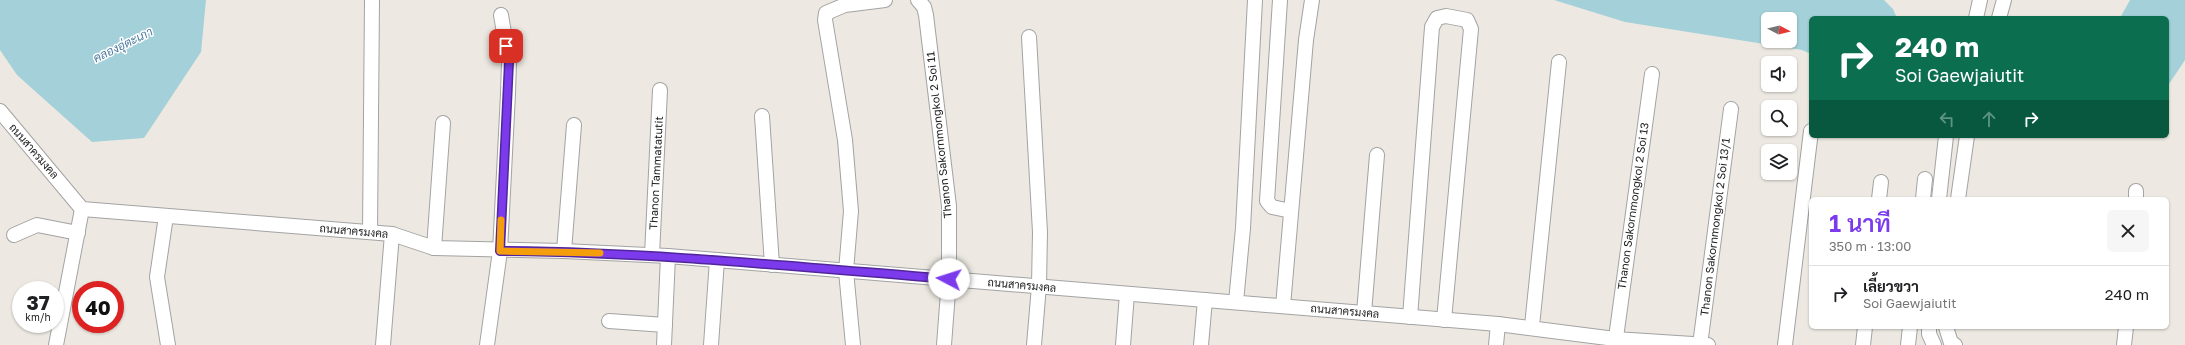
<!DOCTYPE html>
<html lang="th">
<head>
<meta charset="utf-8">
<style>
  :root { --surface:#fff; --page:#f6f6f6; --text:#202124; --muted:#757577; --line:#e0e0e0; --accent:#7c3aed }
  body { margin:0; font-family:"Golos Text",Sarabun,sans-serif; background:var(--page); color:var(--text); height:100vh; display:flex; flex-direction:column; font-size:15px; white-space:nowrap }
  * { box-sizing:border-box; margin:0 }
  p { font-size:13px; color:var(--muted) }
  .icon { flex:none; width:22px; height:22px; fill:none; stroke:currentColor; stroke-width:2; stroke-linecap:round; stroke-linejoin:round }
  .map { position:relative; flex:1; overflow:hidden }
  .drawer { position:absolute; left:1809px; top:197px; width:360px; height:132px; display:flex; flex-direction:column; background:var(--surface); border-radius:6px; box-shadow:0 1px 3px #0004 }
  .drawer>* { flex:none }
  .top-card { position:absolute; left:1809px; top:16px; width:360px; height:122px; border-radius:6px; box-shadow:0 1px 3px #0004; background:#0b6e4f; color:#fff; overflow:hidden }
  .needle { width:26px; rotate:97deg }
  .fabs { position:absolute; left:1761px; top:12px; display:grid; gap:8px }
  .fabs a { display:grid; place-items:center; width:36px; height:36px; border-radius:6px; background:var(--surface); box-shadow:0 1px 3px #0004; font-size:20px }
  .speed { position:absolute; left:12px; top:281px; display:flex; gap:8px; font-size:20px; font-weight:700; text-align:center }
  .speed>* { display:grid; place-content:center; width:52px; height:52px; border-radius:50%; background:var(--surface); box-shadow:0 1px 3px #0004; line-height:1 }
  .speed small { font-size:10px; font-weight:400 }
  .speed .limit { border:6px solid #d22; background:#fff; color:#111 }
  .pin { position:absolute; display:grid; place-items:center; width:34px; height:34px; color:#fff; margin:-17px; border-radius:8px; box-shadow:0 2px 6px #0006 }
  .me { position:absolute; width:44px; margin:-22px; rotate:275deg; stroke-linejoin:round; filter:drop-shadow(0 0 3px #0008) }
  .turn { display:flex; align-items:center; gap:14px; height:84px; padding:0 20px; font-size:18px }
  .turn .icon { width:52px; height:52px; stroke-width:2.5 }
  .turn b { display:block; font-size:28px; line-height:34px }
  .lanes { display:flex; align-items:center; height:38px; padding:0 20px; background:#0003; justify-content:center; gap:20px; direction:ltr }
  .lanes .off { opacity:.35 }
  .round { display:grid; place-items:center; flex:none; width:42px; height:42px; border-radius:6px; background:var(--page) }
  .headline { display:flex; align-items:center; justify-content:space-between; height:68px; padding:0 20px }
  h1 { font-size:24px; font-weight:600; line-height:30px; color:var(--accent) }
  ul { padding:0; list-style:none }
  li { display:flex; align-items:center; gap:12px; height:56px; padding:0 20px; border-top:1px solid var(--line) }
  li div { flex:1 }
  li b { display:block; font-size:15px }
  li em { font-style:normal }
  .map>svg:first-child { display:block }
  .water { fill:#a4d0d9; fill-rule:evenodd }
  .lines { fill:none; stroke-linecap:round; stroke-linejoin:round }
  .minor-casing { stroke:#a3a3a3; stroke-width:16 }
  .minor { stroke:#fff; stroke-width:14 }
  .route-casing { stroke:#51269a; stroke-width:10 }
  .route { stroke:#7c3aed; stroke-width:7 }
  .slow { stroke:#f59e0b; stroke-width:7 }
  .labels { text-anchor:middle; stroke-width:3; stroke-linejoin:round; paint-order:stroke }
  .street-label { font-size:11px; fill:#1c1c1c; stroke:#fff }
  .water-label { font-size:12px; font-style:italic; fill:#4a7a9f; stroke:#fff }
</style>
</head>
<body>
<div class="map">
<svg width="2185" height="345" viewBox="0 0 2185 345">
  <rect width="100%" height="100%" fill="#ede9e2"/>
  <g class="water">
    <path d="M0,0H206L201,52L144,138L92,142L17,75L0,50Z"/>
    <path d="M1554,0H1884L1893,9L1897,18H1811V54L1802,50L1625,22ZM1768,19H1790V41H1768Z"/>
    <path d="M2130,0H2185V60L2167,87V18H2120Z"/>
  </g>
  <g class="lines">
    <defs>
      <g id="minor">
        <path d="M918,0L924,7L926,15L949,206V279L944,345"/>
        <path d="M1280,0L1267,201L1272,207L1291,211"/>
        <path d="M1976,18L1980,0"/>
        <path d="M1999,18L2004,0"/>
        <path d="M1029,37L1040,232L1039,286L1034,345"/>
        <path d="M0,111L82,209L392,234L434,248L564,251L668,256L1498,324L1615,339L1708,345"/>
        <path d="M762,116L772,265"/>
        <path d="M1879,199L1881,182"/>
        <path d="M1923,199L1925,179"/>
        <path d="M1939,199L1946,136"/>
        <path d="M1958,199L1967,136"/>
        <path d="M2136,199V191"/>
        <path d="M166,216L157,277L168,345"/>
        <path d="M370,232L372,0"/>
        <path d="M14,235L37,225L78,233"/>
        <path d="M434,248L443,123"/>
        <path d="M564,251L574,125"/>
        <path d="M652,255L660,90"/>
        <path d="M1236,302L1243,228L1255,0"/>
        <path d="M1283,306L1306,40L1312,0"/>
        <path d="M1364,313L1377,155"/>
        <path d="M1410,317L1432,27L1437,18L1446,16L1467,20L1471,29L1444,320"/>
        <path d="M609,321L665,325"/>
        <path d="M1532,326L1559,62"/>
        <path d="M1929,327V334L1934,345"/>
        <path d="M1946,327L1951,343L1955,345"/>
        <path d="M56,345L82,209"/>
        <path d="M383,345L392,234"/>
        <path d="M487,345L500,251L508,94L509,62L501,15"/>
        <path d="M664,345L668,256"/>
        <path d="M711,345L717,260"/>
        <path d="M853,345L846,271L851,211L845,140L825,20L826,13L845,5L885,0"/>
        <path d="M1123,345L1127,294"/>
        <path d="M1201,345L1205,300"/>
        <path d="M1496,345L1498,324"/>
        <path d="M1615,345L1652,74"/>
        <path d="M1700,345L1731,109"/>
        <path d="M1785,345L1811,131"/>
        <path d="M1863,345L1865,327"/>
        <path d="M1908,345L1910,327"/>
        <path d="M2124,345L2126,327"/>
      </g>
    </defs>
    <use href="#minor" class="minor-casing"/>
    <use href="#minor" class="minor"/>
  </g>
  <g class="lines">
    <defs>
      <path id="route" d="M506,46L509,62L500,251C650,252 799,267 949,279"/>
    </defs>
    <use href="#route" class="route-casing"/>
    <use href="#route" class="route"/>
    <path class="slow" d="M501,220L500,251L600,253"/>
  </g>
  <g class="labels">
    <g class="street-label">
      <text transform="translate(939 135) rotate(-96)" y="4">Thanon Sakornmongkol 2 Soi 11</text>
      <text transform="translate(34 151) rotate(49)" y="4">ถนนสาครมงคล</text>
      <text transform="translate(656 173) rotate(-87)" y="4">Thanon Tammatatutit</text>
      <text transform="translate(1633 206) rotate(-82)" y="4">Thanon Sakornmongkol 2 Soi 13</text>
      <text transform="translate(1715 227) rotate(-83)" y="4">Thanon Sakornmongkol 2 Soi 13/1</text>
      <text transform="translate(354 231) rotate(5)" y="4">ถนนสาครมงคล</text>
      <text transform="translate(1022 285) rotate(5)" y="4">ถนนสาครมงคล</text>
      <text transform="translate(1345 311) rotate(5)" y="4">ถนนสาครมงคล</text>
    </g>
    <g class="water-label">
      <text transform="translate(123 45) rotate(-26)" y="4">คลองอุ่ตะเภา</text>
    </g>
  </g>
</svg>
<div class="fabs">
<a><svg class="needle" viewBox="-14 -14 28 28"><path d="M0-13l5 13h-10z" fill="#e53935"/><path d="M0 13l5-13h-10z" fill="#757577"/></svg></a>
<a><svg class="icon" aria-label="sound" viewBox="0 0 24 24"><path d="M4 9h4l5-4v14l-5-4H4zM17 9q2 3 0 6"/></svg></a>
<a><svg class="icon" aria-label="search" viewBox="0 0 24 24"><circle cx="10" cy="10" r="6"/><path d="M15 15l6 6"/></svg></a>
<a><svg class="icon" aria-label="layers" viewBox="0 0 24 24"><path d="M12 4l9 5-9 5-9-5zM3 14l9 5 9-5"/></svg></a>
</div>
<div class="speed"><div>37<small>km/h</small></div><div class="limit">40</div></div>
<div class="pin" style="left:506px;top:46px;background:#d93025"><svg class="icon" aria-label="arrive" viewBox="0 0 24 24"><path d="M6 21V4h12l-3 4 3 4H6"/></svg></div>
<svg class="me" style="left:949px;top:279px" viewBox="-20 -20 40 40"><circle r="19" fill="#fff"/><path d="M0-13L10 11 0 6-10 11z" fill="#7c3aed"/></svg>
<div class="top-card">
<div class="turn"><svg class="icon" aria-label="right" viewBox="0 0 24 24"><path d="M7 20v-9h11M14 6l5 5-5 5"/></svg><div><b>240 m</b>Soi Gaewjaiutit</div></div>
<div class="lanes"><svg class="icon off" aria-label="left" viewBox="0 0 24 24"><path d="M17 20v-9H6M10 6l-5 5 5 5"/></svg><svg class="icon off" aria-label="ahead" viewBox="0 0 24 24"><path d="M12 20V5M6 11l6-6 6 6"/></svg><svg class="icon" aria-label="right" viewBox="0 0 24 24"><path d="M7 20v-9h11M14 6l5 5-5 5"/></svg></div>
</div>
<section class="drawer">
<div class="headline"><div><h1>1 นาที</h1><p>350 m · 13:00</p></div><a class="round"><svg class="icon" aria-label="close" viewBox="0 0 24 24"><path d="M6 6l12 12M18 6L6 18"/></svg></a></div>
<ul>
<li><svg class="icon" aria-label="right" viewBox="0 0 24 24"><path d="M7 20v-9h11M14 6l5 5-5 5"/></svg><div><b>เลี้ยวขวา</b><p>Soi Gaewjaiutit</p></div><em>240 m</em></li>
</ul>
</section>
</div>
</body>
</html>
